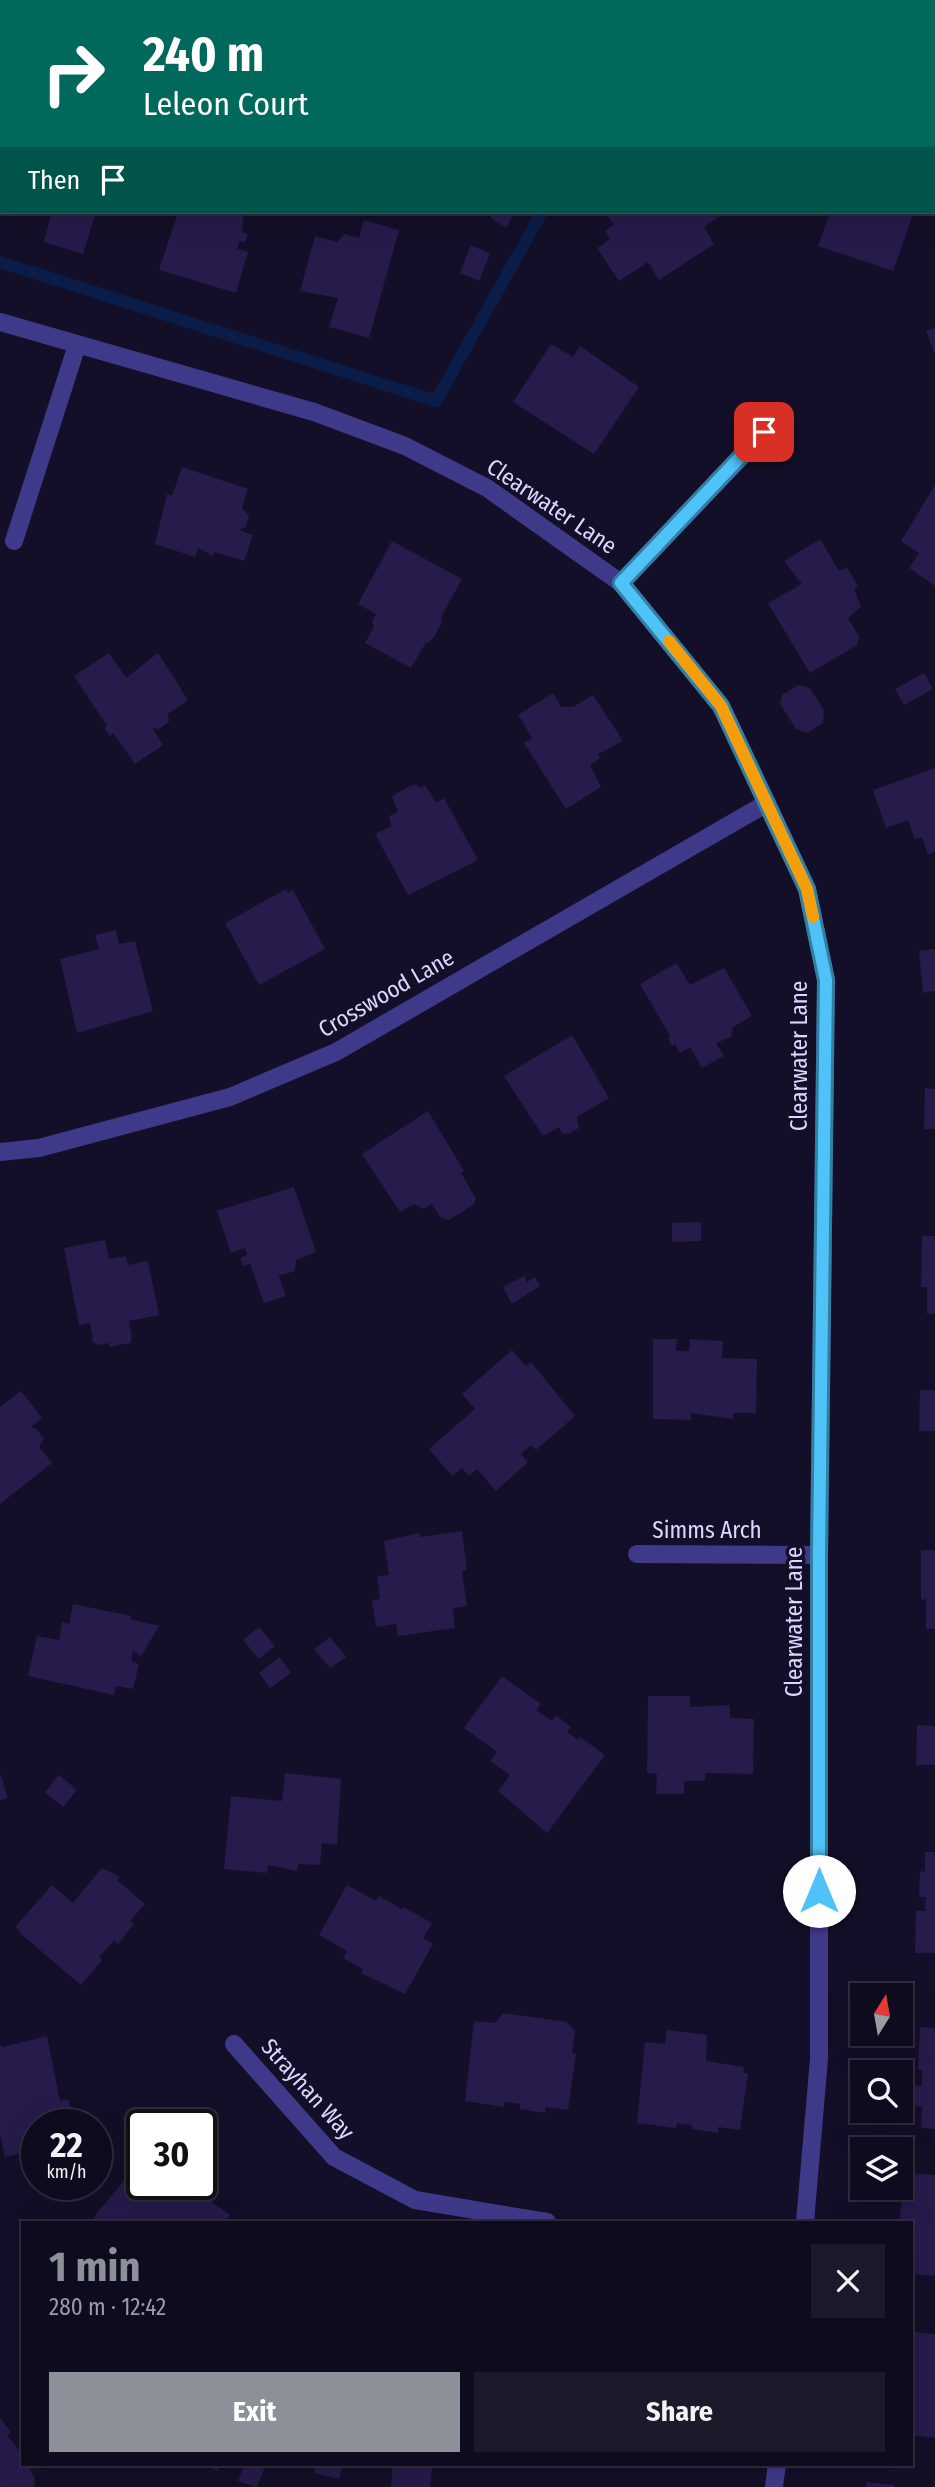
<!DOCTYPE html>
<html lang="en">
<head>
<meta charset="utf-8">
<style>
  :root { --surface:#0f0b1e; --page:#1d192b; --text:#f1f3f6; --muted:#9b9ba4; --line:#2f2b3c; --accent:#8c9099 }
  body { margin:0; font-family:"Fira Sans Condensed",sans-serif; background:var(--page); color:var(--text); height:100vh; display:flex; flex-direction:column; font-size:26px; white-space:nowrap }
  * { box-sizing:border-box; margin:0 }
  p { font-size:23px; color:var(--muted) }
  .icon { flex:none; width:38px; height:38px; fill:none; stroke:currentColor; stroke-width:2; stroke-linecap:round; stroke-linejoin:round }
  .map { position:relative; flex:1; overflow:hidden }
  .drawer { position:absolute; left:21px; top:2221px; width:892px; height:245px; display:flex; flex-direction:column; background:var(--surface); border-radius:0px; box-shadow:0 7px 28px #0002,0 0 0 2px var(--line) }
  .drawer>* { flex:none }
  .top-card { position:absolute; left:0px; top:0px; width:936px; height:214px; box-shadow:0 7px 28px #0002,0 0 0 2px var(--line); background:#00695c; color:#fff; overflow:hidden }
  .needle { width:46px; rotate:11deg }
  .tools { position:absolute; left:850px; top:1983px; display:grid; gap:14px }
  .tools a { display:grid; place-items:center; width:63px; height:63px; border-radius:0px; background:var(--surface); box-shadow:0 7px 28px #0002,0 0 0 2px var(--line); font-size:35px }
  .speed { position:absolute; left:21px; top:2109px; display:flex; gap:14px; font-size:35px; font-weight:700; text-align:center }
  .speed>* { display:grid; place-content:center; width:91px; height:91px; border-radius:50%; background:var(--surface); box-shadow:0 7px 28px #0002,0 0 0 2px var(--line); line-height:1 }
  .speed small { font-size:18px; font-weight:400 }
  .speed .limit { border:4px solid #111; border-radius:10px; background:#fff; color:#111 }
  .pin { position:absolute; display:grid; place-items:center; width:60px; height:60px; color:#fff; margin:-30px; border-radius:14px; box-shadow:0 4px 10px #0006 }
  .me { position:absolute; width:77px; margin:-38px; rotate:0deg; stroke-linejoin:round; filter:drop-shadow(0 0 5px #0008) }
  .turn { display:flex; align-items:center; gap:24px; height:147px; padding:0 28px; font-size:32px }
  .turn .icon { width:91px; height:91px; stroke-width:2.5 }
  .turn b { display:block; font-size:49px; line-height:60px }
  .then { display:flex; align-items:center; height:66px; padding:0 28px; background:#0003; gap:14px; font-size:26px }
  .round { display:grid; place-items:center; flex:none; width:74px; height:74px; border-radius:0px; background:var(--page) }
  .summary { display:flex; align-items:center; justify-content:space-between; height:119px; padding:0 28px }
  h1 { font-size:42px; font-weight:700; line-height:52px; color:var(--accent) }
  .primary-button { display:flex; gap:14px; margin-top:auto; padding:14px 28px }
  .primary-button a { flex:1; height:80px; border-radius:0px; background:var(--accent); color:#fff; font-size:28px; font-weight:700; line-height:80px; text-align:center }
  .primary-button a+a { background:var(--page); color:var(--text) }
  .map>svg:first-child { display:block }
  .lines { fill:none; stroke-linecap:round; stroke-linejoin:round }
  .stream { stroke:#091d48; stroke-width:12 }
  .building { fill:#261b4a }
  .minor { stroke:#3f3989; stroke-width:18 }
  .route-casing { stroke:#337fa1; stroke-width:18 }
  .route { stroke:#4fc3f7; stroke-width:12 }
  .slow { stroke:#f59e0b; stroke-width:12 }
  .labels { text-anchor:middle; stroke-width:7; stroke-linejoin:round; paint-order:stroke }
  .street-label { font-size:23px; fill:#ddd7ff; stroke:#140f28 }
</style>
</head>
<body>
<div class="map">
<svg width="935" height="2487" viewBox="0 0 935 2487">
  <rect width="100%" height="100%" fill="#140f28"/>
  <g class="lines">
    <g class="stream">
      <path d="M660,2L661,0"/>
      <path d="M0,262L436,401L542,212"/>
    </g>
  </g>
  <g class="building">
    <path d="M46,212H96L83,254L44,242L51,214Z"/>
    <path d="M178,212H244L242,232L248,234L245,243L240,241L237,249L248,252L236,293L159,270Z"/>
    <path d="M494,212H515L506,228L490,218Z"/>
    <path d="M605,212H727L704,227L714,244L659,280L648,262L619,281L597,248L610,239L605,231L614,225Z"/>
    <path d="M830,212H914L893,271L818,246Z"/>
    <path d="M364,220L399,230L369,338L329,327L338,298L300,291L315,236L337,242L345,234L359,238Z"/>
    <path d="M471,245L490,254L479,281L460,273Z"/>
    <path d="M935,328V355L926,331Z"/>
    <path d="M551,344L573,357L580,346L639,387L594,454L513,402Z"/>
    <path d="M182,467L248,489L242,508L249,516L246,527L239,530L253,535L244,561L215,552L213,556L198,548L195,557L155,544L167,494L172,496Z"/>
    <path d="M935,485V586L909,568L919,553L901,541Z"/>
    <path d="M820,539L839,571L847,567L858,586L854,589L861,607L848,618L859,637L857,645L810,673L768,603L802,584L784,561Z"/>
    <path d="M392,541L462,579L442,615L441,624L434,637L428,643L426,642L411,668L365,643L374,627L372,621L376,614L358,604Z"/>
    <path d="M109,653L126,678L158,653L188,700L168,714L169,722L159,729L152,728L163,745L135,764L113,733L110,736L104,728L107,726L74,676Z"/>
    <path d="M924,673L933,689L904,705L895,689Z"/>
    <path d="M798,685L810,688L824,710L823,723L807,733L796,729L780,704L782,695Z"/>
    <path d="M553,693L561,707H573L593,695L623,741L598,754L600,758L590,765L601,787L566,809L524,743L532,738L518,715Z"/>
    <path d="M935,768V852L928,855L922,837L915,839L908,820L886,828L873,790Z"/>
    <path d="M414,784L421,788L425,785L436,803L444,798L478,860L408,895L375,834L391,826L389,816L398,812L392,796Z"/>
    <path d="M286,889L288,893L293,890L325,949L259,985L225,923Z"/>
    <path d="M116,930L119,944L135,941L153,1011L77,1033L60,959L99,949L95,935Z"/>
    <path d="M935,949V991L923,993L919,951Z"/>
    <path d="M676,963L690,985L724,968L752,1016L733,1027L731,1037L716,1043L724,1056L702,1068L690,1047L680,1053L675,1044L672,1046L668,1038L670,1036L640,984Z"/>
    <path d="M572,1035L609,1098L577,1117L579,1128L568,1134L562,1133L559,1127L543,1136L504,1076Z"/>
    <path d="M925,1088L935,1089V1129H924Z"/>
    <path d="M428,1111L464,1171L461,1173L476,1199L473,1205L449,1220L441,1218L432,1204L423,1209L414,1204L400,1212L362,1154Z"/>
    <path d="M294,1187L316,1252L296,1260L295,1271L282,1275L278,1273L286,1296L264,1303L250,1264L243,1266L240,1258L247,1255L245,1248L231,1253L217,1211Z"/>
    <path d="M701,1222V1241L672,1242V1223Z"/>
    <path d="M922,1236H935V1314H927V1287H921Z"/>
    <path d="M105,1240L109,1259L126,1256L128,1265L148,1261L159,1315L129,1321L132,1338L130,1343L109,1347V1343L99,1345L93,1342L90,1323L79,1325L64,1248Z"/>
    <path d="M524,1276L527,1282L535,1277L540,1286L512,1304L503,1287Z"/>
    <path d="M653,1339H677L676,1351H689L690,1339L723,1341L722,1358L757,1359L756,1413H733V1419L691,1413V1420L653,1419Z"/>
    <path d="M512,1350L526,1366L531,1362L575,1416L536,1450L531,1445L521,1454L528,1462L496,1491L477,1469L469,1476L462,1468L452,1476L429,1449L475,1409L462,1394Z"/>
    <path d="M920,1390H935V1431H919Z"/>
    <path d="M21,1391L42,1418L30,1428H35L44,1438L39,1447L52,1463L0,1504V1407Z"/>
    <path d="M462,1531L467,1570L462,1571L467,1606L453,1608L455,1628L398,1636L396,1624L376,1627L372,1600L380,1599L377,1576L389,1575L384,1541L419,1533L420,1537Z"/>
    <path d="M921,1550H935V1629H926V1599L921,1600Z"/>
    <path d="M73,1604L131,1616L130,1619L159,1626L141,1656L133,1651L131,1661L139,1664L133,1689L116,1686L114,1695L28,1676L37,1636L59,1640L62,1622L69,1624Z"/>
    <path d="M259,1627L275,1646L259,1659L243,1640Z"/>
    <path d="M330,1637L346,1657L330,1668L314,1649Z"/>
    <path d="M280,1657L291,1673L270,1688L259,1673Z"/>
    <path d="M502,1676L541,1704L536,1710L552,1721L556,1715L571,1727L567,1732L578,1740L580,1737L605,1755L547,1833L498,1791L510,1775L490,1761L497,1752L464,1728Z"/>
    <path d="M648,1696H690V1707L730,1705V1718L754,1719L753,1774L705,1773V1781H684V1794H656L657,1774L647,1773Z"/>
    <path d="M917,1725L935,1726V1765H916Z"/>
    <path d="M0,1773L8,1798L0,1800Z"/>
    <path d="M285,1773L341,1779L337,1845L322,1843L320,1865L298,1864L297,1871L268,1865L267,1873L224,1869L231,1796L282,1801Z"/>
    <path d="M59,1775L77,1790L63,1807L45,1792Z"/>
    <path d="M925,1852H935V1953H915L916,1911H925L926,1897H919L920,1871L925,1872Z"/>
    <path d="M102,1868L120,1877L117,1880L145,1904L130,1921L134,1924L118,1944L114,1940L99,1957L102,1960L81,1985L20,1933L16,1926L52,1885L73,1903Z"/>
    <path d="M347,1885L376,1901L379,1896L402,1909L403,1907L432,1923L423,1938L433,1944L405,1994L361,1973L363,1969L343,1958L347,1951L319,1935Z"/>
    <path d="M503,2013L567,2022L575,2031L572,2053L576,2054L568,2110L546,2107L545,2113L520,2109V2104L504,2102V2107L465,2101L474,2021L495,2023Z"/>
    <path d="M920,2027L935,2028V2129L921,2128L922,2107L912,2106L914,2085L922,2086V2070H918Z"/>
    <path d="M667,2030L707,2035L706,2061L744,2067L743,2073H748L740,2130L718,2127V2133L692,2129V2125L677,2123L676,2128L637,2123L645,2042L665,2044Z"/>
    <path d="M47,2036L60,2101L68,2099L75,2124H37V2149L5,2157L0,2134V2044L3,2047Z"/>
    <path d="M142,2158V2184L190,2185L201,2184V2179L211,2187L208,2191L217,2197L212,2202L230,2215L225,2222H90Z"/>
    <path d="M910,2173L935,2175V2276L912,2274V2222L900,2219L902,2194H908Z"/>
    <path d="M912,2332L935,2334V2438L912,2435Z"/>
    <path d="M0,2418L11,2432L7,2435L23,2456V2464H27L35,2479L34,2487H0Z"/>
    <path d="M205,2464H221L217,2471Z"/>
    <path d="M245,2464L265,2466L257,2487L238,2481Z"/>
    <path d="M317,2464H343L339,2479L314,2473Z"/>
    <path d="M393,2464L432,2468L430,2487H391Z"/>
    <path d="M867,2482L894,2485V2487H866Z"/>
  </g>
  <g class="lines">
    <g class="minor">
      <path d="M0,322L314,412L405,446L487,488L621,583L721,706L807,889L826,980L819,1555V2059L805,2222"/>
      <path d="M14,541L77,345"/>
      <path d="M621,583L782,414"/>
      <path d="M0,1152L39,1148L230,1097L336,1052L767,803"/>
      <path d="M637,1554L819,1555"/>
      <path d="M234,2044L334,2157L415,2200L547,2222"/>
      <path d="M774,2487L777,2464"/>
    </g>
  </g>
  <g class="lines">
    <defs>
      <path id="route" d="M764,432L621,583L721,706L807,889L826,980L819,1555V1891"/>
    </defs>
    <use href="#route" class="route-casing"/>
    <use href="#route" class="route"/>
    <path class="slow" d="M669,641L721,706L807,889L813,917"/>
  </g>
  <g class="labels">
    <g class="street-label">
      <text transform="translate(552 506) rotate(34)" y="8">Clearwater Lane</text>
      <text transform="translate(386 993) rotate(-30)" y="8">Crosswood Lane</text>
      <text transform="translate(799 1056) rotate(-90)" y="8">Clearwater Lane</text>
      <text x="707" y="1538">Simms Arch</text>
      <text transform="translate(794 1622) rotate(-90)" y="8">Clearwater Lane</text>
      <text transform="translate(308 2089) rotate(48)" y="8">Strayhan Way</text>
    </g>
  </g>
</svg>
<div class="tools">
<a><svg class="needle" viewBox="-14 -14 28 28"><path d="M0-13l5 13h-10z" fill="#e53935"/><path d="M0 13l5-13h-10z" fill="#9b9ba4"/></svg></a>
<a><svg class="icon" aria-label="search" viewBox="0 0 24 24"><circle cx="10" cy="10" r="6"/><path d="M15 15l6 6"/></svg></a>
<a><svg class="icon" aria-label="layers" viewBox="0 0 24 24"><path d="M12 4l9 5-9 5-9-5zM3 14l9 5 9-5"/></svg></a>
</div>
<div class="speed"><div>22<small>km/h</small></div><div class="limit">30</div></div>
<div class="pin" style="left:764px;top:432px;background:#d93025"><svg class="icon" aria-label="arrive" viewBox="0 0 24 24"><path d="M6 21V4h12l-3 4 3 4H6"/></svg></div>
<svg class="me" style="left:819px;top:1891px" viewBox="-20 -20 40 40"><circle r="19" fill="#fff"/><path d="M0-13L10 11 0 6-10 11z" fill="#4fc3f7"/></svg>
<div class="top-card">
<div class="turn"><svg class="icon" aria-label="right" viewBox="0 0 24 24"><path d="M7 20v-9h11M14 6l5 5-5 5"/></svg><div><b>240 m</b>Leleon Court</div></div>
<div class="then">Then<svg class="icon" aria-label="arrive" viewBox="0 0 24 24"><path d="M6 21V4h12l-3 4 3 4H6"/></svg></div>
</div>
<section class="drawer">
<div class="summary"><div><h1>1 min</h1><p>280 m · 12:42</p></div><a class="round"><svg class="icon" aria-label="close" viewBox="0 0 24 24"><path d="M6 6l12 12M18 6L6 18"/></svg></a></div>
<div class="primary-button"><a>Exit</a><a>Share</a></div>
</section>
</div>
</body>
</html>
